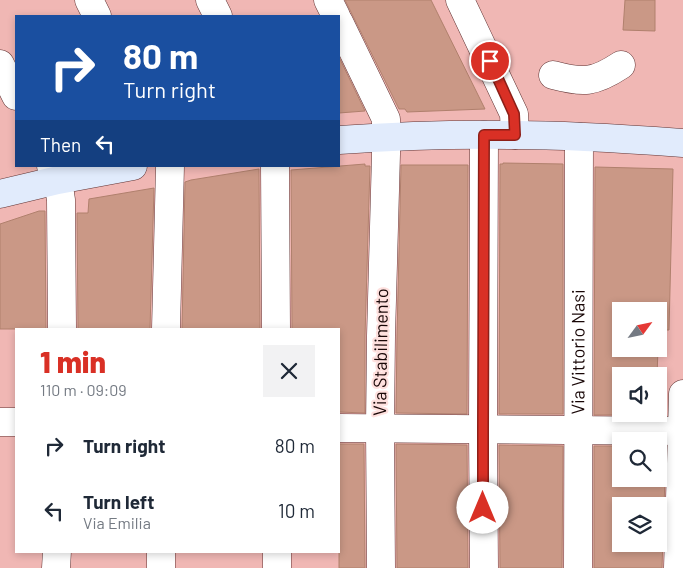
<!DOCTYPE html>
<html lang="en">
<head>
<meta charset="utf-8">
<style>
  :root { --surface:#fff; --page:#f2f2f3; --text:#1f2937; --muted:#747a83; --accent:#d93025 }
  body { margin:0; font-family:Barlow,sans-serif; background:var(--page); color:var(--text); height:100vh; display:flex; flex-direction:column; font-size:19px; white-space:nowrap }
  * { box-sizing:border-box; margin:0 }
  p { font-size:16px; color:var(--muted) }
  .icon { flex:none; width:28px; height:28px; fill:none; stroke:currentColor; stroke-width:2; stroke-linecap:round; stroke-linejoin:round }
  .map { position:relative; flex:1; overflow:hidden }
  .details { position:absolute; left:15px; top:328px; width:325px; height:225px; display:flex; flex-direction:column; background:var(--surface); border-radius:0px; box-shadow:0 2px 8px #0003 }
  .details>* { flex:none }
  .banner { position:absolute; left:15px; top:15px; width:325px; height:152px; border-radius:0px; box-shadow:0 2px 8px #0003; background:#1a4fa0; color:#fff; overflow:hidden }
  .needle { width:32px; rotate:57deg }
  .buttons { position:absolute; left:612px; top:302px; display:grid; gap:10px }
  .buttons a { display:grid; place-items:center; width:55px; height:55px; border-radius:0px; background:var(--surface); box-shadow:0 2px 8px #0003; font-size:25px }
  .pin { position:absolute; display:grid; place-items:center; width:42px; height:42px; color:#fff; margin:-21px; border:2px solid #fff; border-radius:50%; box-shadow:0 1px 5px #0007 }
  .me { position:absolute; width:55px; margin:-28px; rotate:0deg; stroke-linejoin:round; filter:drop-shadow(0 0 4px #0008) }
  .turn { display:flex; align-items:center; gap:18px; height:105px; padding:0 25px; font-size:22px }
  .turn .icon { width:65px; height:65px; stroke-width:2.5 }
  .turn b { display:block; font-size:35px; line-height:42px }
  .then { display:flex; align-items:center; height:48px; padding:0 25px; background:#0003; gap:10px; font-size:19px }
  .round { display:grid; place-items:center; flex:none; width:52px; height:52px; border-radius:0px; background:var(--page) }
  .summary { display:flex; align-items:center; justify-content:space-between; height:85px; padding:0 25px }
  h1 { font-size:30px; font-weight:800; line-height:38px; color:var(--accent) }
  ul { padding:0; list-style:none }
  li { display:flex; align-items:center; gap:15px; height:65px; padding:0 25px }
  li div { flex:1 }
  li b { display:block; font-size:19px }
  li em { font-style:normal }
  .map>svg:first-child { display:block }
  .building { fill:#ca9886; stroke:#b0806d; fill-rule:evenodd }
  .lines { fill:none; stroke-linecap:round; stroke-linejoin:round }
  .street-casing { stroke:#613333; stroke-width:29 }
  .secondary-casing { stroke:#613333; stroke-width:29 }
  .street { stroke:#fff; stroke-width:28 }
  .secondary { stroke:#e1ebfc; stroke-width:28 }
  .route-casing { stroke:#8d1f18; stroke-width:12 }
  .route { stroke:#d93025; stroke-width:9 }
  .labels { text-anchor:middle; stroke-width:4.5; stroke-linejoin:round; paint-order:stroke }
  .street-label { font-size:18px; fill:#180606; stroke:#fee0de }
</style>
</head>
<body>
<div class="map">
<svg width="683" height="568" viewBox="0 0 683 568">
  <rect width="100%" height="100%" fill="#f0b7b4"/>
  <g class="building">
    <path d="M345,0H431L485,109L407,112L405,109H399Z"/>
    <path d="M625,0H655V31L623,30Z"/>
    <path d="M339,57L365,111L339,113Z"/>
    <path d="M503,163L563,164V414H499L500,164H503Z"/>
    <path d="M365,164V166H370L365,336V413L339,412V329H292L291,170Z"/>
    <path d="M401,165H468L467,414L396,413L397,336Z"/>
    <path d="M595,167L673,169L669,330H659V311H621V349H658L657,376H621V415H594Z"/>
    <path d="M259,169L260,329H182L185,182L191,180Z"/>
    <path d="M154,188L150,329H78L77,213H88L89,199Z"/>
    <path d="M39,211H45L46,329H0V224Z"/>
    <path d="M339,444H364L365,568H339Z"/>
    <path d="M396,444L467,445L468,568H397Z"/>
    <path d="M499,445L563,446L562,568H500Z"/>
    <path d="M594,446H621V479H659V446H666L662,568H594ZM621,506H659V544H621Z"/>
  </g>
  <g class="lines">
    <defs>
      <g id="street">
        <path d="M89,0L97,16"/>
        <path d="M210,0L218,16"/>
        <path d="M328,0L336,16"/>
        <path d="M460,0L514,114L515,135"/>
        <path d="M339,22L386,119V154L381,336L380,428L381,568"/>
        <path d="M0,64L16,96"/>
        <path d="M553,75C583,83 594,83 621,65"/>
        <path d="M484,135L483,429L484,568"/>
        <path d="M51,166L58,180L61,200L62,329"/>
        <path d="M275,166L276,329"/>
        <path d="M166,329L170,166"/>
        <path d="M0,422H16"/>
        <path d="M339,428L683,431"/>
        <path d="M277,551V568"/>
        <path d="M56,568L57,551"/>
        <path d="M161,568V551"/>
        <path id="s1" d="M578,568L579,137"/>
        <path d="M678,568L683,394"/>
      </g>
      <g id="secondary">
        <path d="M339,140C397,136 456,134 515,135C571,135 627,139 683,143"/>
        <path d="M0,194L58,180L133,166"/>
      </g>
    </defs>
    <use href="#street" class="street-casing"/>
    <use href="#secondary" class="secondary-casing"/>
    <use href="#street" class="street"/>
    <use href="#secondary" class="secondary"/>
  </g>
  <g class="lines">
    <defs>
      <path id="route" d="M483,508V429L484,135H515L514,114L490,61"/>
    </defs>
    <use href="#route" class="route-casing"/>
    <use href="#route" class="route"/>
  </g>
  <g class="labels">
    <g class="street-label">
      <text transform="translate(381 352) rotate(-89)" y="6">Via Stabilimento</text>
      <text dy="6" stroke="none"><textPath href="#s1" startOffset="216">Via Vittorio Nasi</textPath></text>
    </g>
  </g>
</svg>
<div class="buttons">
<a><svg class="needle" viewBox="-14 -14 28 28"><path d="M0-13l5 13h-10z" fill="#e53935"/><path d="M0 13l5-13h-10z" fill="#747a83"/></svg></a>
<a><svg class="icon" aria-label="sound" viewBox="0 0 24 24"><path d="M4 9h4l5-4v14l-5-4H4zM17 9q2 3 0 6"/></svg></a>
<a><svg class="icon" aria-label="search" viewBox="0 0 24 24"><circle cx="10" cy="10" r="6"/><path d="M15 15l6 6"/></svg></a>
<a><svg class="icon" aria-label="layers" viewBox="0 0 24 24"><path d="M12 4l9 5-9 5-9-5zM3 14l9 5 9-5"/></svg></a>
</div>
<div class="pin" style="left:490px;top:61px;background:#d93025"><svg class="icon" aria-label="arrive" viewBox="0 0 24 24"><path d="M6 21V4h12l-3 4 3 4H6"/></svg></div>
<svg class="me" style="left:483px;top:508px" viewBox="-20 -20 40 40"><circle r="19" fill="#fff"/><path d="M0-13L10 11 0 6-10 11z" fill="#d93025"/></svg>
<div class="banner">
<div class="turn"><svg class="icon" aria-label="right" viewBox="0 0 24 24"><path d="M7 20v-9h11M14 6l5 5-5 5"/></svg><div><b>80 m</b>Turn right</div></div>
<div class="then">Then<svg class="icon" aria-label="left" viewBox="0 0 24 24"><path d="M17 20v-9H6M10 6l-5 5 5 5"/></svg></div>
</div>
<section class="details">
<div class="summary"><div><h1>1 min</h1><p>110 m · 09:09</p></div><a class="round"><svg class="icon" aria-label="close" viewBox="0 0 24 24"><path d="M6 6l12 12M18 6L6 18"/></svg></a></div>
<ul>
<li><svg class="icon" aria-label="right" viewBox="0 0 24 24"><path d="M7 20v-9h11M14 6l5 5-5 5"/></svg><div><b>Turn right</b></div><em>80 m</em></li>
<li><svg class="icon" aria-label="left" viewBox="0 0 24 24"><path d="M17 20v-9H6M10 6l-5 5 5 5"/></svg><div><b>Turn left</b><p>Via Emilia</p></div><em>10 m</em></li>
</ul>
</section>
</div>
</body>
</html>
